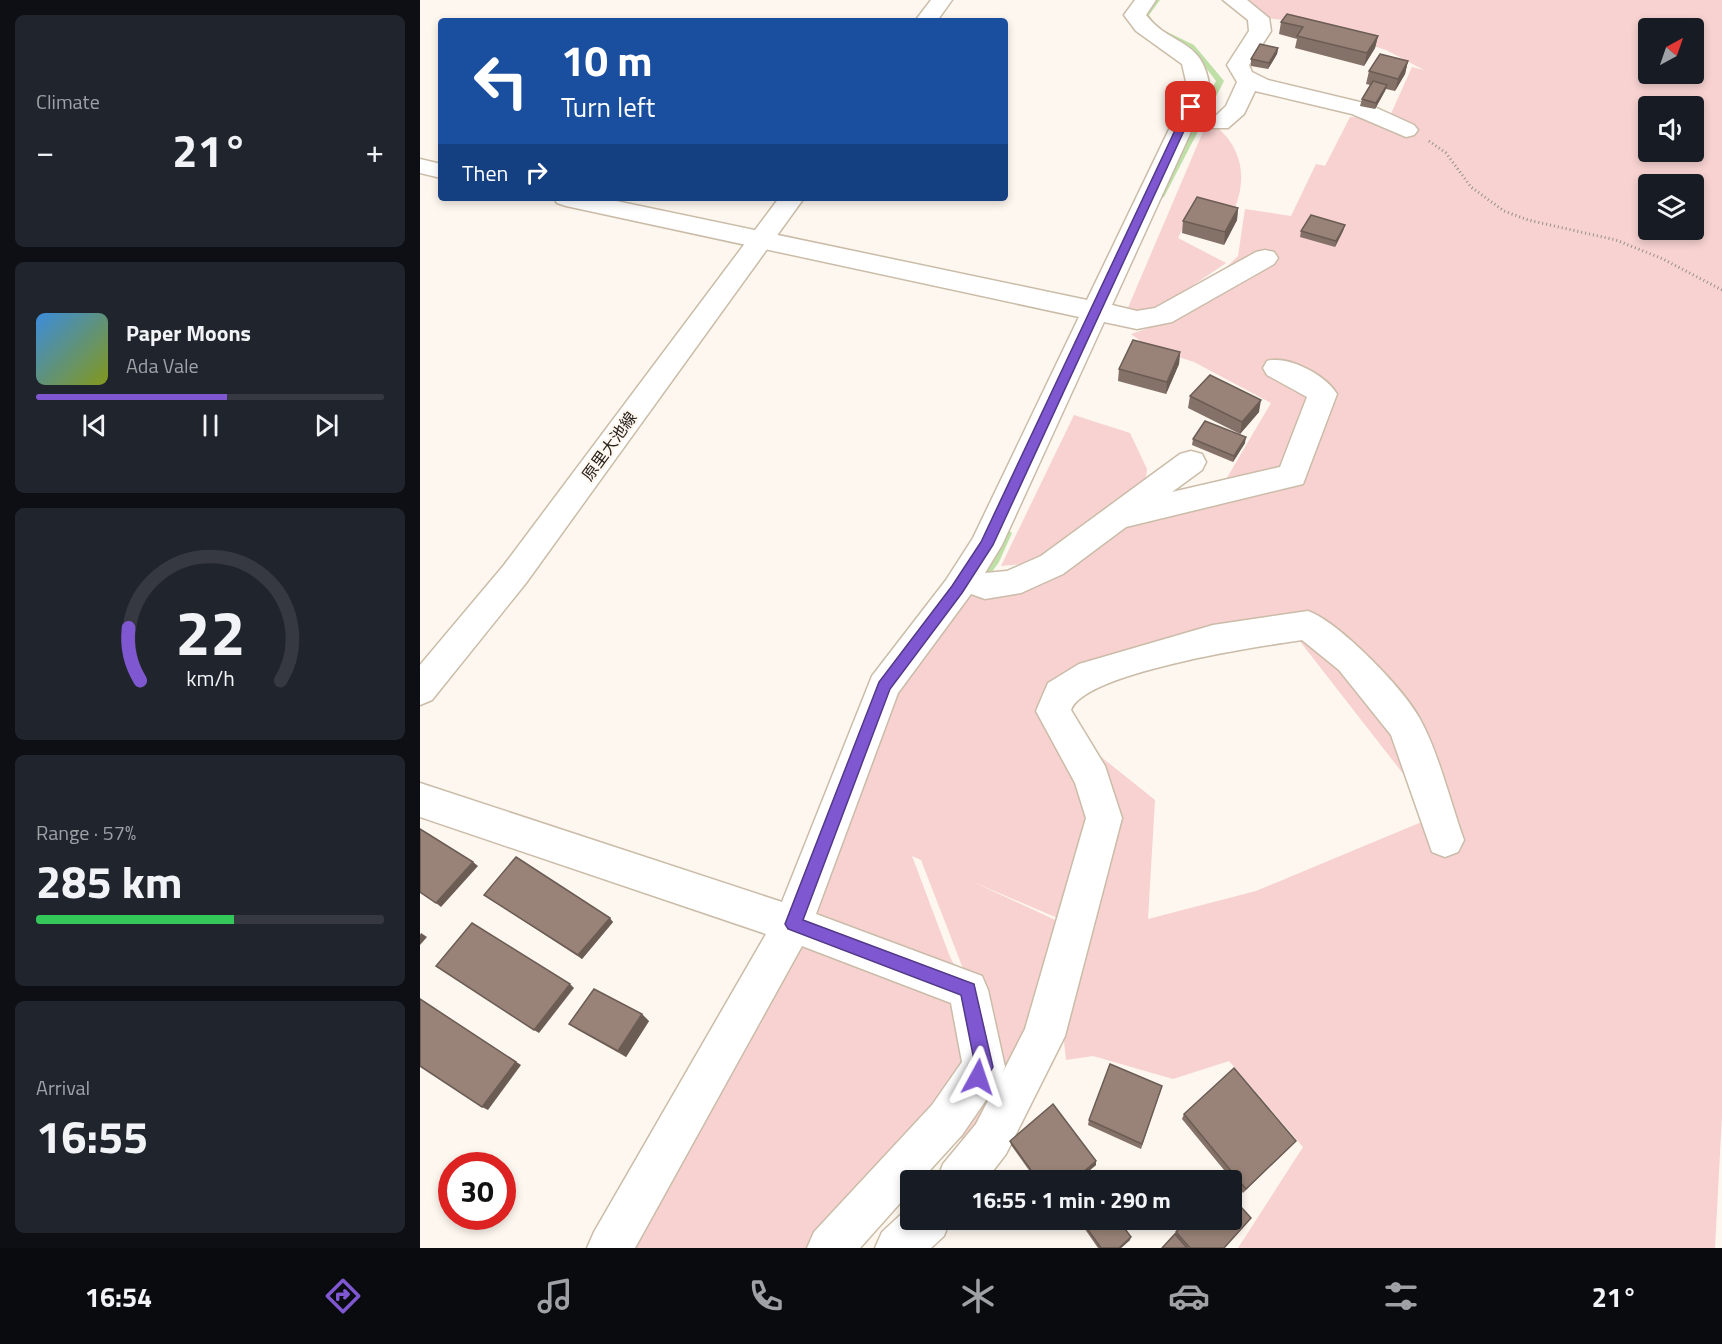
<!DOCTYPE html>
<meta charset="utf-8">
<style>
:root{--surface:#171b24;--page:#20242c;--text:#f1f3f6;--muted:#9ea1a6;--line:#363941;--accent:#7e57d1}
body{margin:0;font-family:"Titillium Web","Noto Sans JP",sans-serif;background:var(--page);color:var(--text);height:100vh;display:flex;flex-direction:column;font-size:22px;white-space:nowrap}
*{box-sizing:border-box;margin:0}
p{font-size:20px;color:var(--muted)}
.icon{flex:none;width:33px;height:33px;fill:none;stroke:currentColor;stroke-width:2;stroke-linecap:round;stroke-linejoin:round}
.map{position:relative;flex:1;overflow:hidden}
.panel{display:flex;flex-direction:column;gap:15px;padding:15px;background:#0d0f14;width:420px}
.panel>*{flex:none}
.banner{position:absolute;left:18px;top:18px;width:570px;height:183px;border-radius:6px;box-shadow:0 3px 9px #0003;background:#1a4fa0;color:#fff;overflow:hidden}
.needle{width:39px;rotate:40deg}
.controls{position:absolute;left:1218px;top:18px;display:grid;gap:12px}
.controls a{display:grid;place-items:center;width:66px;height:66px;border-radius:6px;background:var(--surface);box-shadow:0 3px 9px #0003;font-size:30px}
.speed{position:absolute;left:18px;top:1152px;display:flex;gap:12px;font-size:30px;font-weight:700;text-align:center}
.speed>*{display:grid;place-content:center;width:78px;height:78px;border-radius:50%;background:var(--surface);box-shadow:0 3px 9px #0003;line-height:1}
.speed .limit{border:9px solid #d22;background:#fff;color:#111}
.pin{position:absolute;display:grid;place-items:center;width:51px;height:51px;color:#fff;margin:-26px;border-radius:12px;box-shadow:0 3px 9px #0006}
.me{position:absolute;width:66px;margin:-33px;rotate:5deg;stroke-linejoin:round;filter:drop-shadow(0 0 4px #0008)}
.turn{display:flex;align-items:center;gap:21px;height:126px;padding:0 24px;font-size:27px}
.turn .icon{width:78px;height:78px;stroke-width:2.5}
.turn b{display:block;font-size:42px;line-height:51px}
.then{display:flex;align-items:center;height:57px;padding:0 24px;background:#0003;gap:12px;font-size:22px}
.big{font-size:45px;font-weight:700;line-height:1.1}
.panel .tile{flex:1;display:flex;flex-direction:column;justify-content:center;gap:9px;min-width:0;padding:0 21px;border-radius:9px;background:var(--page)}
.panel .dial{align-items:center;gap:0}
.dial svg{height:156px;overflow:visible;fill:none;stroke:var(--line);stroke-width:7;stroke-linecap:round;text-anchor:middle}
.dial text{fill:var(--text);stroke:none}
.song{display:flex;align-items:center;gap:18px}
.cover{width:72px;height:72px;border-radius:9px;background:linear-gradient(135deg,hsl(210 70% 55%),hsl(70 70% 35%))}
.played{height:6px;border-radius:3px;background:linear-gradient(90deg,var(--accent) 55%,var(--line) 55%)}
.keys{display:flex;justify-content:space-around;direction:ltr}
.heat{display:flex;justify-content:space-between;align-items:center;font-size:33px;direction:ltr}
.charge{height:9px;border-radius:4px;background:linear-gradient(90deg,#34c759 57%,var(--line) 0)}
.trip{position:absolute;left:480px;top:1170px;width:342px;height:60px;border-radius:6px;background:var(--surface);box-shadow:0 3px 9px #0003;font-weight:700;line-height:60px;text-align:center}
.dock{display:flex;height:96px;justify-content:space-around;align-items:center;background:#090b0e;color:var(--muted)}
.dock .icon{width:42px;height:42px}
.dock .current{color:var(--accent)}
.dock b{font-size:27px;color:var(--text)}
main{display:flex;flex:1;min-height:0}
.map>svg:first-child{display:block}
.green{fill:#f7d2d1;fill-rule:evenodd}
.lines{fill:none;stroke-linecap:round;stroke-linejoin:round}
.stream{fill:#bedfa6;fill-rule:evenodd}
.minor-casing{stroke:#cabca8;stroke-width:3}
.major-casing{stroke:#cabca8;stroke-width:3}
.path{stroke:#959088;stroke-width:3;stroke-dasharray:1 3;stroke-linecap:butt}
.minor{fill:#fff;fill-rule:evenodd}
.major{fill:#fff;fill-rule:evenodd}
.wall{fill:#847167}
.shaded-wall{fill:#6b5c54}
.building{fill:#998378;stroke:#6b5c54;stroke-width:1.5}
.route{fill:#7e57d1;stroke:#523988;stroke-width:1.5}
.labels{text-anchor:middle;stroke-width:4.5;stroke-linejoin:round;paint-order:stroke}
.street-label{font-size:16px;fill:#26211a;stroke:#fdf7ef}
</style>
<main>
<section class="panel">
<div class="tile"><p>Climate</p>
<div class="heat"><a>−</a><b class="big">21°</b><a>+</a></div>
</div>
<div class="tile">
<div class="song"><i class="cover"></i><div><b>Paper Moons</b><p>Ada Vale</p></div></div>
<div class="played"></div>
<div class="keys"><svg class="icon" aria-label="previous" viewBox="0 0 24 24"><path d="M18 5L8 12l10 7zM5 5v14"/></svg><svg class="icon" aria-label="pause" viewBox="0 0 24 24"><path d="M8 5v14M16 5v14"/></svg><svg class="icon" aria-label="next" viewBox="0 0 24 24"><path d="M6 5l10 7-10 7zM19 5v14"/></svg></div>
</div>
<div class="tile dial"><svg viewBox="0 0 100 80">
<path d="M14 69A42 42 0 1 1 86 69"/>
<path d="M14 69A42 42 0 0 1 8 42" stroke="#7e57d1"/>
<text x="50" y="56" font-size="32" font-weight="700">22</text>
<text x="50" y="72" font-size="11">km/h</text>
</svg></div>
<div class="tile"><p>Range · 57%</p><b class="big">285 km</b><div class="charge"></div></div>
<div class="tile"><p>Arrival</p><b class="big">16:55</b></div>
</section>
<div class="map">
<svg width="1302" height="1248" viewBox="0 0 1302 1248">
<rect width="100%" height="100%" fill="#fdf7ef"/>
<g class="green">
<path d="M820 0H1302V1115L1295 1248H818L883 1147 809 1061 753 1079 673 1056 646 1060 642 1022 661 937 656 926 551 881 655 929 614 1053 549 1150 534 1127 564 1067 561 1015 501 860 492 856 530 957 548 990 558 1077 480 1156 413 1248H190L381 902 464 686 547 587 590 584 632 565 738 486 762 492 810 485 842 490 805 481 851 403 774 362 728 347 711 334 752 320 818 256 825 209 871 216 896 164 905 166 930 117 969 118 992 67 1004 70 966 50 880 22 836 17ZM1228 28H1274V74H1228ZM1228 106H1274V152H1228ZM1228 184H1274V230H1228ZM861 617 1016 816 836 891 728 919 735 800 625 712 640 693Z"/>
<path d="M788 120C819 142 829 171 815 208L774 206 758 238 806 263 738 309 707 310Z"/>
<path d="M654 415 710 433 727 469 725 485 614 563 581 566Z"/>
</g>
<g class="lines">
<g class="stream">
<path d="M734 0H740L729 15 737 27 774 45 804 81 744 197 740 199 736 197 796 81 770 47 733 29 723 15Z"/>
<path d="M587 529 592 533 579 562 569 576H561L560 573C568 559 576 545 583 530Z"/>
</g>
<g class="minor-casing">
<g id="minor">
<path d="M715 0H736L726 15C752 48 784 37 790 90L692 305 717 311 735 308 836 252 845 250 854 252 858 258 854 264 752 322 717 329 684 322 582 545 565 573 587 571 621 556 760 454 771 451 782 454 786 462 782 470 752 492 860 467 887 397 847 375 843 368 847 361C868 355 906 375 917 394L883 484 706 527 643 574 601 593 565 599 551 594 478 693 396 914 562 976 568 990 585 1067 582 1074 605 1029 666 818 655 783 616 711 628 683 659 664 793 625 888 611C919 622 984 689 1000 719 1019 754 1030 801 1044 840L1038 852 1025 857 1012 852 971 735 919 670 882 640C841 646 665 672 651 710L685 766 702 818 645 1036 586 1154 566 1180H517L523 1164 556 1124 575 1087 542 1135 501 1180H490V1192L440 1248H387L394 1232 512 1105 542 1062 531 1003 382 946 215 1248H167L174 1232 346 934 0 817V783L362 902 452 676 526 580 553 538 659 317 146 206 137 203 134 198H182L667 300 768 90 762 64 716 31 704 15Z"/>
<path d="M803 0H827L849 18 851 31 829 65 832 72 848 80 948 104 994 125 998 130 994 135 986 137 932 114 835 91 824 114 808 128H792L788 123 806 106 817 82 807 65 829 31 828 20Z"/>
<path d="M0 159 21 164V178L0 173Z"/>
<path d="M490 1206V1220H530L524 1236 511 1248H455L462 1232Z"/>
</g>
</g>
<g class="major-casing">
<g id="major">
<path d="M511 0H532L517 21H495Z"/>
<path d="M359 198H384L106 583 12 700 0 705V665L84 565Z"/>
</g>
</g>
<path class="path" d="M1009 141 1026 153 1051 187 1084 211 1108 220 1196 240 1243 259 1302 290"/>
<use href="#minor" class="minor"/>
<use href="#major" class="major"/>
</g>
<g class="wall">
<path d="M861 22 958 36 955 48 944 66 875 48 877 39 859 34Z"/>
<path d="M858 48 857 54 848 69 831 66V59Z"/>
<path d="M988 61 985 74 975 91 966 89 955 109 940 106 942 99 950 85 946 84 949 71Z"/>
<path d="M818 208 817 220 804 245 762 233 763 221Z"/>
<path d="M925 225 923 231 915 247 880 237 881 231Z"/>
<path d="M760 352 759 364 746 394 698 381 699 369Z"/>
<path d="M770 396 839 412 820 434 768 408Z"/>
<path d="M773 439 825 443 813 462 772 445Z"/>
<path d="M64 895 193 922 162 959Z"/>
<path d="M229 1021 206 1057 158 1030 149 1024Z"/>
<path d="M742 1086 721 1149 668 1125 669 1120Z"/>
<path d="M764 1114 876 1141 823 1193 762 1119Z"/>
<path d="M590 1141 676 1165 658 1180H616L591 1145Z"/>
<path d="M660 1220H718L706 1230 710 1240 701 1248H678L660 1222Z"/>
<path d="M756 1232 804 1248H742L754 1235Z"/>
</g>
<g class="shaded-wall">
<path d="M958 36 955 48 944 66 947 53Z"/>
<path d="M858 48 857 54 848 69 849 63Z"/>
<path d="M988 61 985 74 975 91 978 79Z"/>
<path d="M967 85 965 91 955 109 956 103Z"/>
<path d="M818 208 817 220 804 245 805 232Z"/>
<path d="M925 225 923 231 915 247 916 241Z"/>
<path d="M760 352 759 364 746 394 747 382Z"/>
<path d="M841 400 839 412 820 434 822 422Z"/>
<path d="M826 437 825 443 813 462 814 456Z"/>
<path d="M53 862 58 866 21 907 16 903Z"/>
<path d="M190 918 193 922 162 959 158 955Z"/>
<path d="M1 933 7 937 0 945V935Z"/>
<path d="M150 984 154 988 119 1033 114 1030Z"/>
<path d="M0 999 101 1065 68 1110 62 1107Z"/>
<path d="M222 1014 229 1021 206 1057 198 1051Z"/>
<path d="M676 1161V1165L658 1180H654Z"/>
<path d="M716 1220H718L704 1232 705 1229Z"/>
<path d="M711 1237 710 1240 701 1248H699Z"/>
</g>
<g class="building">
<path d="M867 14 958 36 947 53 877 36 883 27 861 22Z"/>
<path d="M840 44 858 48 849 63 831 59Z"/>
<path d="M960 54 988 61 978 79 949 71Z"/>
<path d="M953 81 967 85 956 103 942 99Z"/>
<path d="M777 197 818 208 805 232 763 221Z"/>
<path d="M891 215 925 225 916 241 881 231Z"/>
<path d="M713 340 760 352 747 382 699 369Z"/>
<path d="M790 375 841 400 822 422 770 396Z"/>
<path d="M785 421 826 437 814 456 773 439Z"/>
<path d="M0 829 53 862 16 903 0 892Z"/>
<path d="M96 857 190 918 158 955 64 895Z"/>
<path d="M52 923 150 984 114 1030 16 966Z"/>
<path d="M174 989 222 1014 198 1051 149 1024Z"/>
<path d="M0 999 96 1062 62 1107 0 1066Z"/>
<path d="M690 1064 742 1086 722 1144 669 1120Z"/>
<path d="M814 1068 876 1141 826 1189 764 1114Z"/>
<path d="M633 1104 676 1161 654 1180H618L590 1141Z"/>
<path d="M812 1197 831 1218 804 1248H770L756 1232 767 1220H812Z"/>
<path d="M661 1220H716L705 1229 711 1237 699 1248H681Z"/>
<path d="M755 1234 767 1248H742Z"/>
</g>
<path class="route" d="M771 104 775 107 573 545 542 593 470 689 383 920 554 984 573 1067 564 1083 558 1085 552 1083 549 1077 555 1065 541 995 368 929 365 924 459 682 532 586 561 542 766 107Z"/>
<g class="labels">
<g class="street-label">
<text transform="translate(189 446) rotate(-54)" y="6">原里大池線</text>
</g>
</g>
</svg>
<div class="controls">
<a><svg class="needle" viewBox="-14 -14 28 28"><path d="M0-13l5 13h-10z" fill="#e53935"/><path d="M0 13l5-13h-10z" fill="#9ea1a6"/></svg></a>
<a><svg class="icon" aria-label="sound" viewBox="0 0 24 24"><path d="M4 9h4l5-4v14l-5-4H4zM17 9q2 3 0 6"/></svg></a>
<a><svg class="icon" aria-label="layers" viewBox="0 0 24 24"><path d="M12 4l9 5-9 5-9-5zM3 14l9 5 9-5"/></svg></a>
</div>
<div class="speed"><div class="limit">30</div></div>
<div class="pin" style="left:771px;top:107px;background:#d93025"><svg class="icon" aria-label="arrive" viewBox="0 0 24 24"><path d="M6 21V4h12l-3 4 3 4H6"/></svg></div>
<svg class="me" style="left:558px;top:1077px" viewBox="-20 -20 40 40"><path d="M0-17L14 15 0 8-14 15z" fill="#7e57d1" stroke="#fff" stroke-width="4"/></svg>
<div class="trip">16:55 · 1 min · 290 m</div>
<div class="banner">
<div class="turn"><svg class="icon" aria-label="left" viewBox="0 0 24 24"><path d="M17 20v-9H6M10 6l-5 5 5 5"/></svg><div><b>10 m</b>Turn left</div></div>
<div class="then">Then<svg class="icon" aria-label="right" viewBox="0 0 24 24"><path d="M7 20v-9h11M14 6l5 5-5 5"/></svg></div>
</div>
</div>
</main>
<nav class="dock">
<b>16:54</b>
<svg class="icon current" aria-label="directions" viewBox="0 0 24 24"><path d="M12 3l9 9-9 9-9-9zM9 14v-3h6M13 9l2 2-2 2"/></svg>
<svg class="icon" aria-label="music" viewBox="0 0 24 24"><path d="M9 18V5l10-2v13"/><circle cx="6" cy="18" r="3"/><circle cx="16" cy="16" r="3"/></svg>
<svg class="icon" aria-label="phone" viewBox="0 0 24 24"><path d="M5 4h4l2 5-3 2q2 4 5 5l2-3 5 2v4C11 20 4 13 5 4z"/></svg>
<svg class="icon" aria-label="climate" viewBox="0 0 24 24"><path d="M12 3v18M4 7l16 10M4 17L20 7"/></svg>
<svg class="icon" aria-label="car" viewBox="0 0 24 24"><path d="M5 17H2v-5l4-1 3-4h7l3 4 3 1v5h-3M9 17h6M6 11h13"/><circle cx="7" cy="17" r="2"/><circle cx="17" cy="17" r="2"/></svg>
<svg class="icon" aria-label="filters" viewBox="0 0 24 24"><path d="M4 7h16M4 17h16"/><circle cx="9" cy="7" r="2"/><circle cx="15" cy="17" r="2"/></svg>
<b>21°</b>
</nav>
